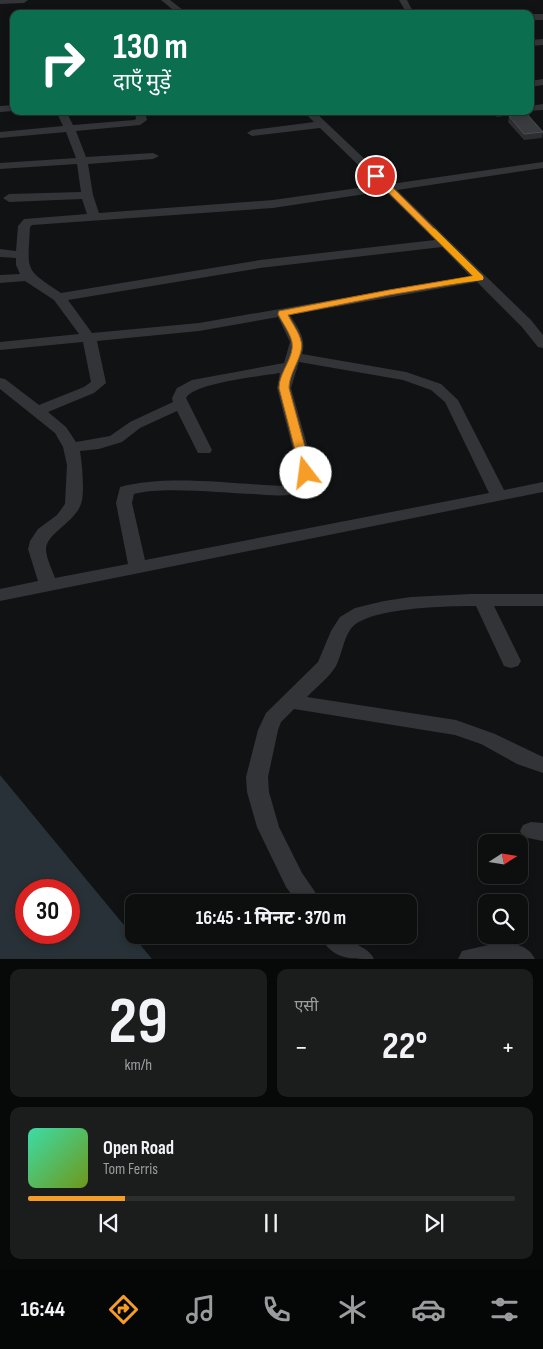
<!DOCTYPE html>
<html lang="hi">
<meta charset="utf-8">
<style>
:root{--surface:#0d0e0e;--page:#1b1c1c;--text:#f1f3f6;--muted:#9a9c9e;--line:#2d2e2e;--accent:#f69d27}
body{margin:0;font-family:"Sofia Sans Condensed","Noto Sans Devanagari",sans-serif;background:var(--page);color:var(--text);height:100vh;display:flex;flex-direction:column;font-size:19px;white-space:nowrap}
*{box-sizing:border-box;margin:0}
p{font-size:16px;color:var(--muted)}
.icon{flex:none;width:28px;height:28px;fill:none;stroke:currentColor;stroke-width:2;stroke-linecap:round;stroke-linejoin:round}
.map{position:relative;height:959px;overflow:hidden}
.details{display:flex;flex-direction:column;gap:10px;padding:10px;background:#070808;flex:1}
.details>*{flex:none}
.top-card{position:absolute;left:10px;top:10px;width:524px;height:105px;border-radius:10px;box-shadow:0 2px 8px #0003,0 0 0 1px var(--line);background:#0b6e4f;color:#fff;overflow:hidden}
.needle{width:32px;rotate:78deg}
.fabs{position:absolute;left:478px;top:834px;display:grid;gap:10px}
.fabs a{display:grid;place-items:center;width:50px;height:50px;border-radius:10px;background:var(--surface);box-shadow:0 2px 8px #0003,0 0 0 1px var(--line);font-size:25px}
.speed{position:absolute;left:15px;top:879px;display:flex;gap:10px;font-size:25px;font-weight:700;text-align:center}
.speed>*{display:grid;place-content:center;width:65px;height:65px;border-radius:50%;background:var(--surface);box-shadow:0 2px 8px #0003,0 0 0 1px var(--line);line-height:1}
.speed .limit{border:8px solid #d22;background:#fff;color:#111}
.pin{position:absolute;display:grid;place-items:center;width:42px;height:42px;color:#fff;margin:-21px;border:2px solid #fff;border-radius:50%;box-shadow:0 1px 5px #0007}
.me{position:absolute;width:55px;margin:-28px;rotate:345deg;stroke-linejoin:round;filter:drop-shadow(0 0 4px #0008)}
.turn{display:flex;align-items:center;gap:18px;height:105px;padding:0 20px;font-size:22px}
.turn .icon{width:65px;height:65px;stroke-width:2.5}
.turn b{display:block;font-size:35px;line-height:42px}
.big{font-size:38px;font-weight:700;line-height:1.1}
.details .card{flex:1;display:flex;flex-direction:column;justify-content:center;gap:8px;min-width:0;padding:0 18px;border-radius:10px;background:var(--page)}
.details .dial{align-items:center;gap:0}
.dial b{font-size:65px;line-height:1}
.song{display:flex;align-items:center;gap:15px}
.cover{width:60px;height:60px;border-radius:8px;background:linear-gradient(135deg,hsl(160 70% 55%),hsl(80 70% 35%))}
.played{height:5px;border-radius:2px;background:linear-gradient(90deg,var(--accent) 20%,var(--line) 20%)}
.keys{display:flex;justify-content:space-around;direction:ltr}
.heat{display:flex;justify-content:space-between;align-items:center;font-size:28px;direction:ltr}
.details .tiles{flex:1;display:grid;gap:10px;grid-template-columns:1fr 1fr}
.card:last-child{grid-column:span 2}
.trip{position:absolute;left:125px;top:894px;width:292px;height:50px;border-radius:10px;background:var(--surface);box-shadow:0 2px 8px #0003,0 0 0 1px var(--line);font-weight:700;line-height:50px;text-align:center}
.tab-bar{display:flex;height:80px;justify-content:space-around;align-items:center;background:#050606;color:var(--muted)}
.tab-bar .icon{width:35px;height:35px}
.tab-bar .on{color:var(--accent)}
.tab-bar b{font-size:22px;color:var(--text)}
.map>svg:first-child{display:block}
.water{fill:#283137;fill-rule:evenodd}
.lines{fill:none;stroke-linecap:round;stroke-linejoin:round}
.minor{fill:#323438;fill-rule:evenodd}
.wall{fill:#2d2e31}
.building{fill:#393b3f;stroke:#4a4d51}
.route{fill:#f69d27;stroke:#a06619}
.slow{fill:#f59e0b}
</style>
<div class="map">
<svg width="543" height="959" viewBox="0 0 543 959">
<rect width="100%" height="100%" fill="#111213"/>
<path class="water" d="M0 775 152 959H0ZM26 890H69V932H26Z"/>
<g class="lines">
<g class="minor">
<path d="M0 0H28L24 3 0 4Z"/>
<path d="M161 0H170L188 14H178Z"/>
<path d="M399 0H407L411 8 417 14H407Z"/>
<rect x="530" y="14" width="13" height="6"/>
<path d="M543 39V45L530 46V40Z"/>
<path d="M543 79V85L530 87V81Z"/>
<path d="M543 104V110L527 111H530V106Z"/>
<path d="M14 105V111L0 112V106Z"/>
<path d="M56 111H66L73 125 134 120 136 119 135 111H145L147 120 140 125 76 131 86 157 153 153 159 156 153 159 88 164 93 195 99 213 273 200 379 185 320 128 252 136 247 133 252 130 314 122 303 111H314L391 184 543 162V168L397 190 531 320 543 335V348L538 347 521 326 477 282 290 315C298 328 307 339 302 354L406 372 441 384 458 400 504 490 543 482V492L0 601V589L38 581 28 549 30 541 38 529 57 515 65 504 67 465 63 447 55 433 0 389V378L5 379 39 405 84 387 91 382 83 342 0 350V342L79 334 54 300 25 281 0 283V275L20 274 16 265V258L0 257V249L16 251 18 226 24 219 87 214 82 199 9 202 3 198 9 194 81 192 77 164 0 169V163L76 158 66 132 0 138V132L63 126ZM385 191 435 240 260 260 61 293C23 268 28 271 30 227L32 225 273 208ZM442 247 470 276 199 323 92 333 68 300 260 268ZM278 317 290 342 284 363 192 380 177 388 172 398 173 402 130 422 110 436 76 442 66 427 48 412 94 393 106 383 97 341 199 331ZM299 362 403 380 431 390 445 402 489 493 145 560 132 503 134 494C163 486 223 493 254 494 270 495 289 498 304 491 313 487 315 482 315 473L291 388ZM280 373 277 388 299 473V480L293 484 282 486C233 484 167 474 120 487L116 503 128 564 55 578C52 569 46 558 46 549 46 534 75 522 81 504 85 493 82 463 80 451L99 449 122 442 140 428 177 411 198 453H210L212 450 186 398C193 383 262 376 280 373Z"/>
<path d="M489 111H523L518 114 497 117Z"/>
<path d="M471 594H543V606H494L521 661 518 666 511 668 504 666 476 606C450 606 364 607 350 630 343 641 342 654 336 666 329 678 316 687 307 697L456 720 495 734 543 757V773L517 764 481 744 455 735 294 709 281 722 278 730 268 777 269 792 279 827 302 873 322 902H297L286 887 257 827 247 792 246 777 258 730 266 713 318 662 331 631 340 617 355 608 384 601 411 597Z"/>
<path d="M531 822 543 823V841L523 837 520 831 523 825Z"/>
<path d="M319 935H345C353 946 368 946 374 959 346 959 333 959 319 935Z"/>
<path d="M497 943C512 942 528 945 535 959H458L462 951Z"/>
</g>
</g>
<path class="wall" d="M509 116 543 132 542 138 524 140 508 122Z"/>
<path class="building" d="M527 114 543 132 524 134 509 116Z"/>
<path class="route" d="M373 174H379L484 278 479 280 389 295 288 315C292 323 299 332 301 341 305 354 289 372 289 388L312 473 306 477 301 473 279 388C279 372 295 357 292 342 290 333 282 322 278 314L279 311 389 290 473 276 373 177Z"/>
<path class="slow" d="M432 228 435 229 483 276V280L441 285V282L473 276 429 232V229Z"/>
</svg>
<div class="fabs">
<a><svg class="needle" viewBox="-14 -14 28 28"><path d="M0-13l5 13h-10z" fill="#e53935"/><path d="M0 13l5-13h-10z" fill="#9a9c9e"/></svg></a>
<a><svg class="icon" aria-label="search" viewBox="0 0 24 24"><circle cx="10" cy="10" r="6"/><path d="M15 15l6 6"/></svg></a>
</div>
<div class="speed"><div class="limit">30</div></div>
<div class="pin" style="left:376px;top:176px;background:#d93025"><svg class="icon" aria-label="arrive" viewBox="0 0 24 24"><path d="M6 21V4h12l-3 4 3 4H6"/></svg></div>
<svg class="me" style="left:306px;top:473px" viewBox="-20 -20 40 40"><circle r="19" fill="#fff"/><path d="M0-13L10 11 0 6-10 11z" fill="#f69d27"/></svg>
<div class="trip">16:45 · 1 मिनट · 370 m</div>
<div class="top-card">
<div class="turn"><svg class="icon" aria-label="right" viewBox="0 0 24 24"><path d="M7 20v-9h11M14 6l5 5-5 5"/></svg><div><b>130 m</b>दाएँ मुड़ें</div></div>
</div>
</div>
<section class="details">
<div class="tiles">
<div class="card dial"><b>29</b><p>km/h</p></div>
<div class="card"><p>एसी</p>
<div class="heat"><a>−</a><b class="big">22°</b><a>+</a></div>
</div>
<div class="card">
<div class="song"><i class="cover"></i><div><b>Open Road</b><p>Tom Ferris</p></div></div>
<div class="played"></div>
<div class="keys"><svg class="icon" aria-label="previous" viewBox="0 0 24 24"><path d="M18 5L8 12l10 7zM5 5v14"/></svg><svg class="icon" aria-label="pause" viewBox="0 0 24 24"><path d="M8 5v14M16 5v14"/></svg><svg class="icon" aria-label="next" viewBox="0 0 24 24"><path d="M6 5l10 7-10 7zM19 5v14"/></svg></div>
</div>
</div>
</section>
<nav class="tab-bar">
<b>16:44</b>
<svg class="icon on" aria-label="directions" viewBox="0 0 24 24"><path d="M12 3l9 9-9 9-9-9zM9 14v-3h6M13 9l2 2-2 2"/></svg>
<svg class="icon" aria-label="music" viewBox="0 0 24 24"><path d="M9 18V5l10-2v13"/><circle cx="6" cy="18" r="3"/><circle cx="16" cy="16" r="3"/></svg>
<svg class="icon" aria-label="phone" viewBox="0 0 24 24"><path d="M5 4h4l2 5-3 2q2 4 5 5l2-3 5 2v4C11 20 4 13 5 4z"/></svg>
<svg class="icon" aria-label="climate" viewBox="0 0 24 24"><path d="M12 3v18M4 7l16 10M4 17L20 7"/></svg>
<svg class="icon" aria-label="car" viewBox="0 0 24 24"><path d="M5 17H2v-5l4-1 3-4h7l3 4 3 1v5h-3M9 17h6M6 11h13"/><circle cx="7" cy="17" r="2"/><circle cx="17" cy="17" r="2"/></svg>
<svg class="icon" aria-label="filters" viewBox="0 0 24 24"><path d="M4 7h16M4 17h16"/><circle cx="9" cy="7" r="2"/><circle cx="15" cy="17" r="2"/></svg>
</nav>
